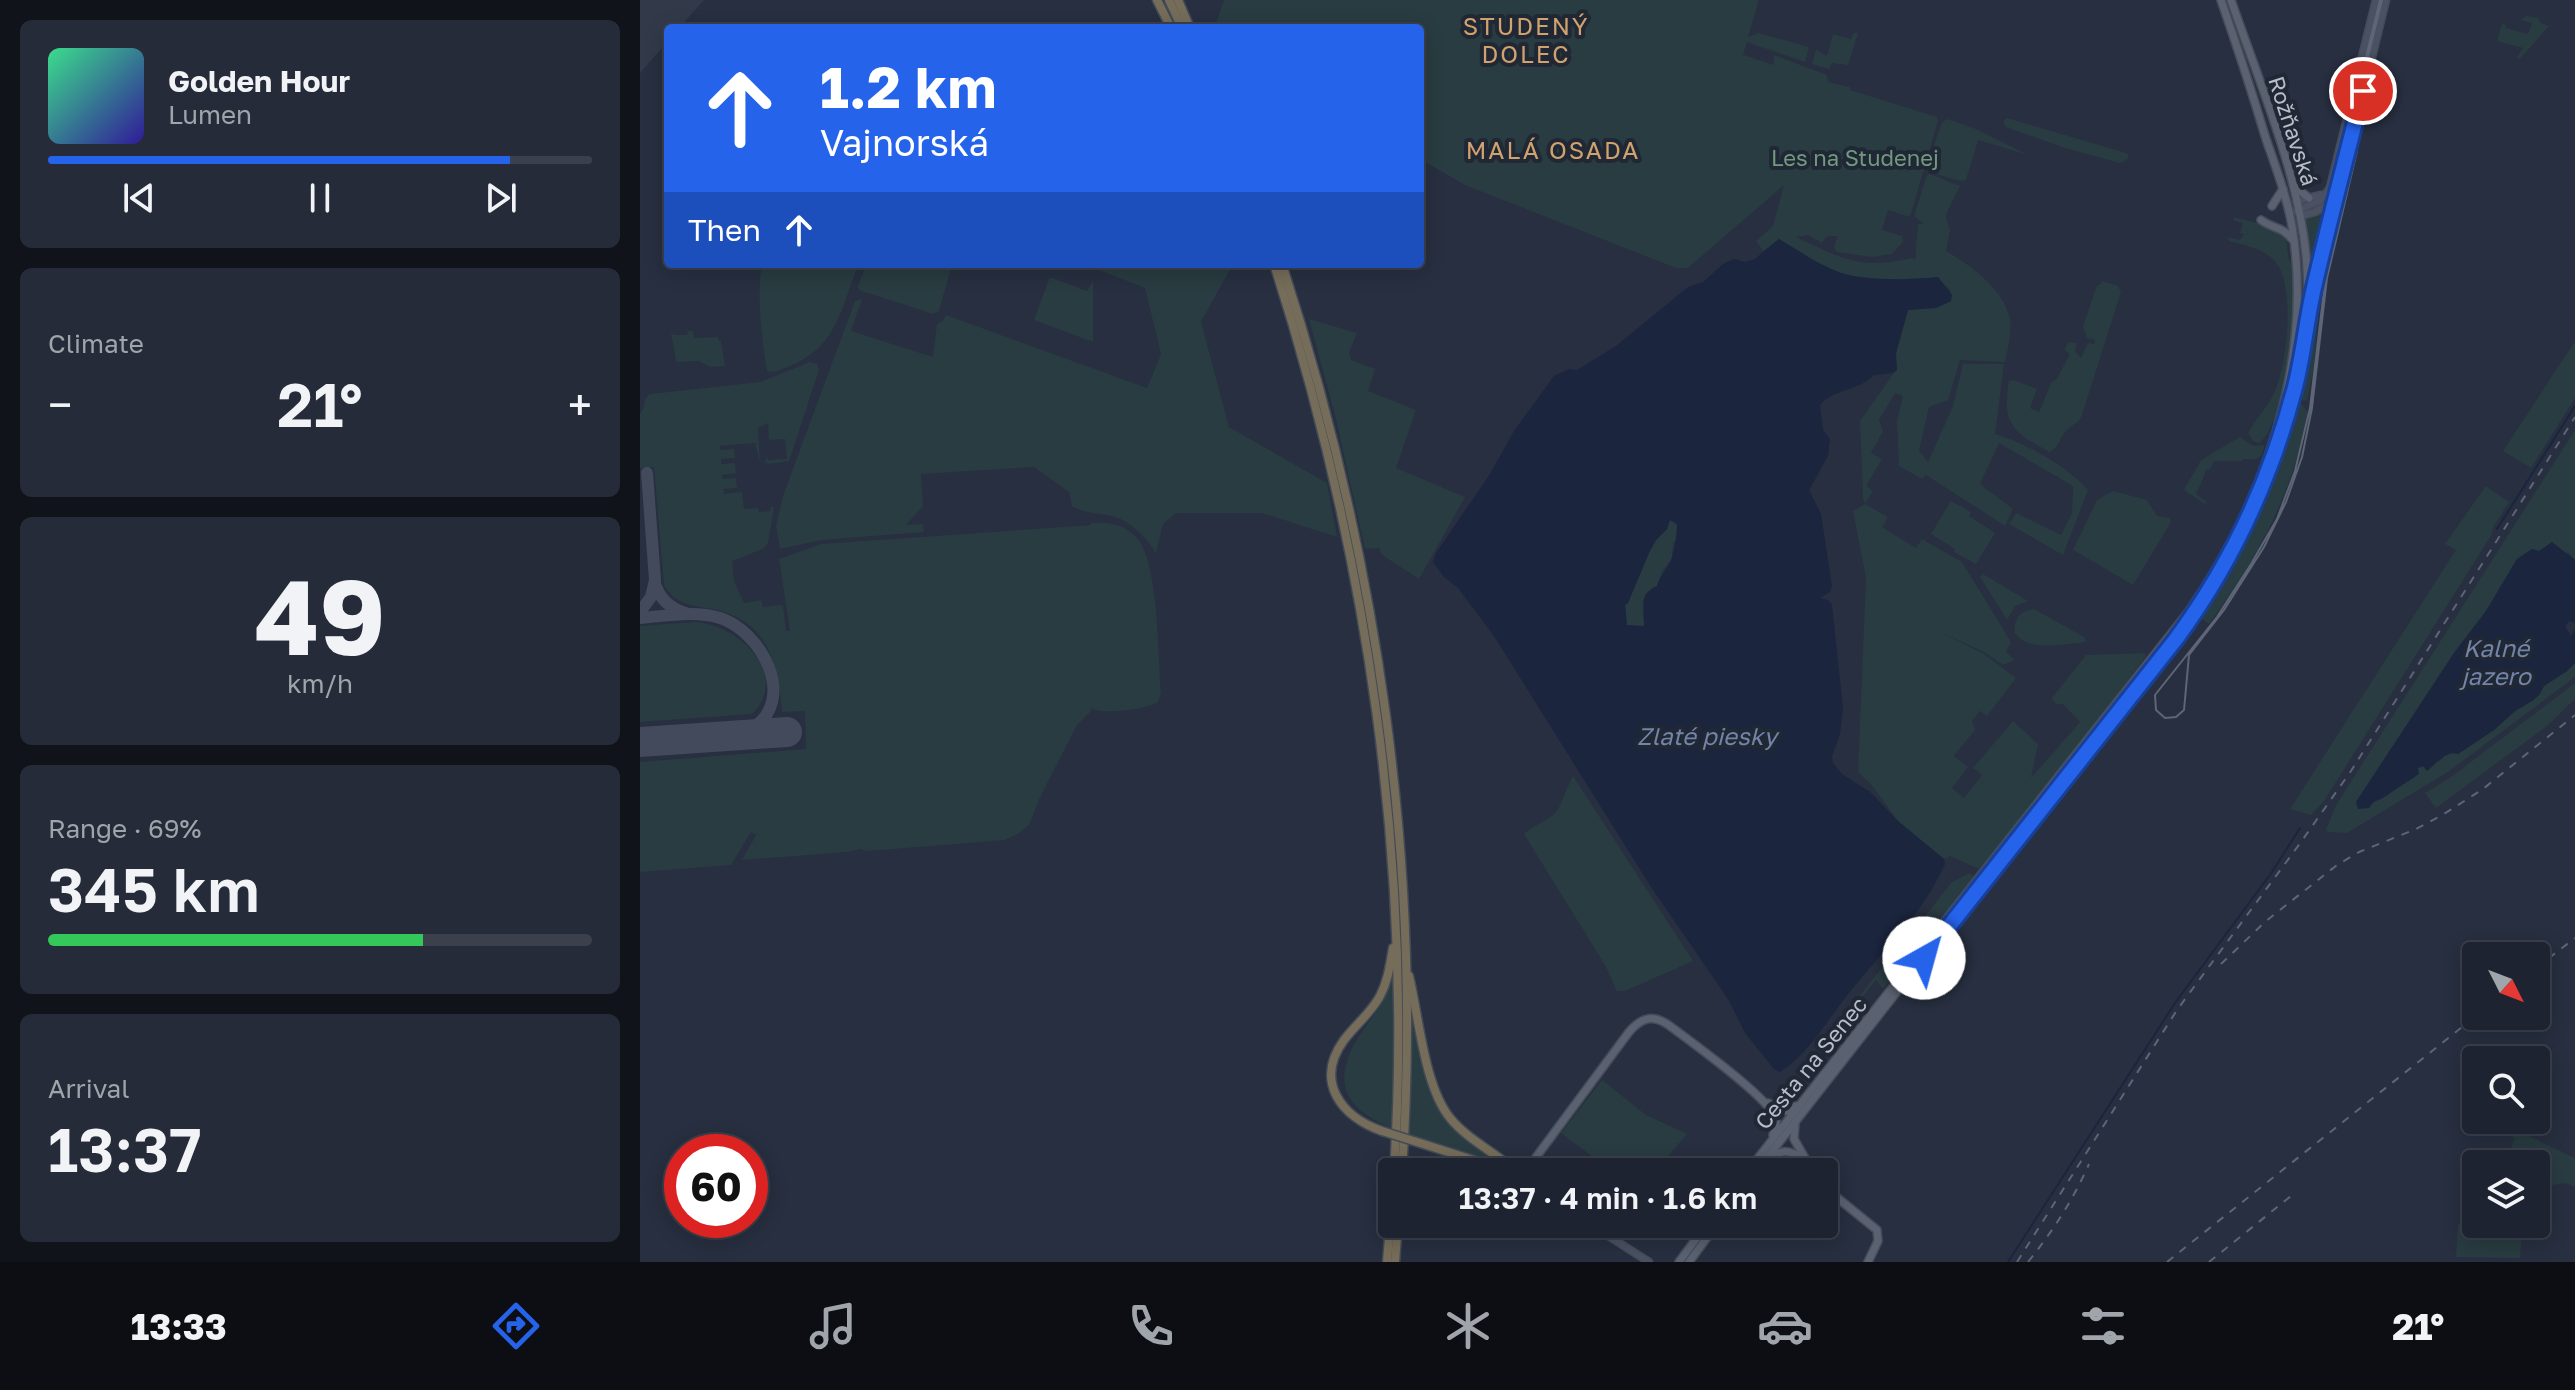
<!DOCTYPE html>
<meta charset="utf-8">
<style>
:root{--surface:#1d2330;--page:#252b38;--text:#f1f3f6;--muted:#a0a4ab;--line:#3b404c;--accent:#2563eb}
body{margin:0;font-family:"Golos Text",sans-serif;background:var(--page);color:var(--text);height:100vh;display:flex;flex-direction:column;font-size:30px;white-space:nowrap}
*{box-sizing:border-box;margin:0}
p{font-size:26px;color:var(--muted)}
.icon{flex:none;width:44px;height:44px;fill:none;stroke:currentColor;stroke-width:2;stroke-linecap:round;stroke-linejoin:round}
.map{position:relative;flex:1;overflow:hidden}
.panel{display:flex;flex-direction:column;gap:20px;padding:20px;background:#10131a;width:640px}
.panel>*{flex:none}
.banner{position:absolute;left:24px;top:24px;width:760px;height:244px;border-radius:8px;box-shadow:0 4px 20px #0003,0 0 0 2px var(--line);background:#2563eb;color:#fff;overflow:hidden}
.needle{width:52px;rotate:132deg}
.controls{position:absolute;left:1822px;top:942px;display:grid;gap:16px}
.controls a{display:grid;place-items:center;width:88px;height:88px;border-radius:8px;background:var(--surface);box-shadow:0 4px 20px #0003,0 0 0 2px var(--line);font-size:40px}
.speed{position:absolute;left:24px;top:1134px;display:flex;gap:16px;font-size:40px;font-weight:700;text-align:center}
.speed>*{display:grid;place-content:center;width:104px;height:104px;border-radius:50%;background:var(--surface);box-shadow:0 4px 20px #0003,0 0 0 2px var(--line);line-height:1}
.speed .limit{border:12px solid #d22;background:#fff;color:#111}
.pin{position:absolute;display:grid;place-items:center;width:68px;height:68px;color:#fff;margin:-34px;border:4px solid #fff;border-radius:50%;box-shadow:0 2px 8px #0007}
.me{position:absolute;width:88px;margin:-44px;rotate:38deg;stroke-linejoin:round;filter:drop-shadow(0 0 6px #0008)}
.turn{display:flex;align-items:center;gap:28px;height:168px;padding:0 24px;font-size:36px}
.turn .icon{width:104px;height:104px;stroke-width:2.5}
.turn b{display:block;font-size:56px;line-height:68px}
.then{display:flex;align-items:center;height:76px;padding:0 24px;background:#0003;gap:16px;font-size:30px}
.big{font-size:60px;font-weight:600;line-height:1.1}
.panel .widget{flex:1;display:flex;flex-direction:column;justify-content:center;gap:12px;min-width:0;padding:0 28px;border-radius:12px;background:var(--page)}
.panel .dial{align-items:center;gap:0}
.dial b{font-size:104px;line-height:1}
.song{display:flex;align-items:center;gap:24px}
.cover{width:96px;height:96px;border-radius:12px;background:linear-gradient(135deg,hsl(150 70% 55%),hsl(250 70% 35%))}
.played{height:8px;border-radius:4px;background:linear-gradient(90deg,var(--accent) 85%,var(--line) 85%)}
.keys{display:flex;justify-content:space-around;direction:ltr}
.heat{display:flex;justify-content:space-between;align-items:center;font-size:44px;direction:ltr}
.charge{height:12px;border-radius:6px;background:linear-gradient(90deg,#34c759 69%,var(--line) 0)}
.trip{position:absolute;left:738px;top:1158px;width:460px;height:80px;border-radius:8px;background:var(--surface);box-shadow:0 4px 20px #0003,0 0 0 2px var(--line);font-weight:600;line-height:80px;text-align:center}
.menu{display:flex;height:128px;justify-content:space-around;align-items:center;background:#0c0e13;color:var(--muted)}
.menu .icon{width:56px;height:56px}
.menu .current{color:var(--accent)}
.menu b{font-size:36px;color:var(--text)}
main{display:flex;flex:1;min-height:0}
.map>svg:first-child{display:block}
.airport{fill:#323a4a}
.green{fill:#293c41}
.water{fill:#1b253e;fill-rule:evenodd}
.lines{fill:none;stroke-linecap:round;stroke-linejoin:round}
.stream{stroke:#1b253e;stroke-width:2}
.taxiway{stroke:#424a5b;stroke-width:12}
.runway{stroke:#424a5b;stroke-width:30}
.secondary-casing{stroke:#454b59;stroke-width:9}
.primary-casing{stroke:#454b59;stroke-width:10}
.motorway-casing{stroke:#434a57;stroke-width:11}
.secondary{stroke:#4a5162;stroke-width:6}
.primary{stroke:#5a6170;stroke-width:7}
.motorway{stroke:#756d59;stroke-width:8}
.tram{stroke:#5e6576;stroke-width:2}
.rail{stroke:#5e6576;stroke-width:2;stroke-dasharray:8 8;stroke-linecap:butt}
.motorway-bridge-casing{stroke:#434a57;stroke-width:11;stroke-linecap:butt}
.motorway-bridge{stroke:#756d59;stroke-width:8}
.route-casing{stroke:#184099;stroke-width:20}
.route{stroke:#2563eb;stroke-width:14}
.labels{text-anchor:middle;stroke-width:8;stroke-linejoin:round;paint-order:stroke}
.street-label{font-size:22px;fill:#b8bdca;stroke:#202735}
.park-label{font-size:22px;fill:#719a7e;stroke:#202735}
.neighbourhood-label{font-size:24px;letter-spacing:2px;fill:#d0a26d;stroke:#202735}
.water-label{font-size:24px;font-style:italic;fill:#7384a7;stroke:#202735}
</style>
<main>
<section class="panel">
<div class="widget">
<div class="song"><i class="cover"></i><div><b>Golden Hour</b><p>Lumen</p></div></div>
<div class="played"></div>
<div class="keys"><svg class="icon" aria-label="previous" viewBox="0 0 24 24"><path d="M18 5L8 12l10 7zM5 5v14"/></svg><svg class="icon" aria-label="pause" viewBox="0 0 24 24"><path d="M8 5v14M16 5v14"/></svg><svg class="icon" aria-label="next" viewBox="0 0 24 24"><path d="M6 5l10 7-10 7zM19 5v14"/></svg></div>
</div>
<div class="widget"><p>Climate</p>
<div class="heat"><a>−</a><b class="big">21°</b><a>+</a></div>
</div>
<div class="widget dial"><b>49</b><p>km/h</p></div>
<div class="widget"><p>Range · 69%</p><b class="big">345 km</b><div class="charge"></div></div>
<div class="widget"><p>Arrival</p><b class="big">13:37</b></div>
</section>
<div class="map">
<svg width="1935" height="1262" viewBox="0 0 1935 1262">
<rect width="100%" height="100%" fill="#272f40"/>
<path class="airport" d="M0 0H64L39 28H28V41L0 73Z"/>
<g class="green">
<path d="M584 0H1119L1108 37 1119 33 1169 47 1165 62 1107 42 1103 55 1134 65V55L1187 75 1188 82 1210 87V90L1297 117 1298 121 1270 217 1248 210 1242 230 1262 236 1263 242 1252 254 1232 257 1196 252 1194 246 1198 236H1187L1182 243 1168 235 1156 237C1204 259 1218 270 1272 258L1275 260 1278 224H1284L1274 216 1287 175 1290 174 1320 186 1307 212 1306 218 1310 230 1306 251C1330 265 1359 286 1368 312 1374 326 1368 348 1365 362L1320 360 1308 400 1289 407 1279 451 1288 462 1313 406 1323 364H1364L1355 434C1386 443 1427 466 1448 490L1423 555 1369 524 1376 513 1421 535 1432 513 1433 486 1359 443 1340 484 1373 509 1365 526 1286 475 1282 479 1259 466 1257 421 1263 396 1255 393 1239 420 1243 431 1231 453 1242 459 1226 486 1233 491 1225 504 1248 517 1242 527 1276 548 1282 539 1322 562 1371 642 1366 652 1375 660 1363 665 1344 652 1300 632 1344 654 1376 678 1347 716 1340 711 1332 721 1335 730 1314 756 1328 767 1312 788 1324 798 1342 775 1333 768 1373 721 1398 744 1391 778 1440 722 1423 704H1416L1412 698 1446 655 1505 653 1506 656 1399 800 1339 869 1310 856 1304 859 1258 821 1231 784 1218 772 1226 578 1213 511 1225 504 1223 498 1220 421 1256 370V353L1268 310 1296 308 1311 301 1310 290 1297 277C1271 280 1226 281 1201 273 1179 265 1159 251 1139 239L1123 251 1116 241 1133 226 1144 185 1048 268H1036L825 185 780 159V28H574Z"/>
<path d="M1886 16 1899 18V22L1909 26 1879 60 1877 57 1883 48 1857 41 1862 24 1866 25 1865 28 1888 34 1892 23 1881 20Z"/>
<path d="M1214 33H1218L1208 65 1192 63 1189 69 1172 64 1176 50 1187 56 1193 34 1211 39Z"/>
<path d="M1367 118 1483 152 1488 154V159L1480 163 1425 148 1366 127 1363 121Z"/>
<path d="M1308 119 1336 129 1388 155 1338 140 1326 180 1322 181C1315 179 1302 177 1296 173 1284 163 1299 134 1302 122Z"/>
<path d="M1687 207 1679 257 1670 287 1663 218 1671 217Z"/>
<path d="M1594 217C1607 221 1643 228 1646 240 1649 250 1646 257 1652 265 1653 280 1654 295 1654 310 1653 336 1641 430 1619 443L1613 441 1608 433C1616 418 1628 407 1635 391 1647 364 1655 289 1637 264 1627 249 1604 245 1589 241L1587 237 1600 240 1604 234 1600 233 1603 223 1593 220Z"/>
<path d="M122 264 218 265C198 319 195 353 134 372L127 371C122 340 116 295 122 264Z"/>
<path d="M227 264H312L299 311 293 314 219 290 218 286Z"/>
<path d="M444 264H593L561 322 589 427 687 483 697 537 622 513H536L523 524 516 553C507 538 490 520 471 516 458 513 444 513 432 506L429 492 394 467 281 474 283 506 266 525 283 524 284 532 182 540 140 549 136 525 143 496 215 301 222 299 211 331 293 357 297 324 303 321 306 315 507 388 521 354 505 288Z"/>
<path d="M410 277 447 291 453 281V342L394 320Z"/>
<path d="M1462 281 1478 286 1481 292 1441 418C1437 424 1431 425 1426 431 1419 439 1419 448 1409 452 1374 432 1361 425 1369 381L1374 380 1397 389 1390 408 1399 412 1412 381 1416 380 1430 354 1424 350 1429 342 1437 343 1435 351 1441 358 1448 343 1454 344 1455 340 1447 338 1443 327 1457 285H1460Z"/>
<path d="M1679 284H1682L1673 371 1667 401 1656 399 1668 352Z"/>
<path d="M669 319 717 333 709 352 711 360 735 369 728 391 776 410 756 468 825 497 779 579 742 555 739 548 725 549 695 415Z"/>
<path d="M48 331H53L54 338 78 337 79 341H81L85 366 70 367 59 361 36 362 31 332 34 335H47Z"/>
<path d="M1935 341V398L1891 468 1863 451Z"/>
<path d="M170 362 177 364 179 370 149 461 129 464 125 462 127 456 128 460 147 459 145 439 129 440 128 423 118 428 120 462 115 443 80 446V450L94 449 95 458 81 459V464L95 463 96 473 82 475 83 479 96 478 97 488 83 489 84 494 102 492 104 509 118 508 119 512 130 511 131 507H134L128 543 123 549 92 561 94 581 104 603 121 600 123 607 138 605 143 606 146 631H150L139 559 181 544 451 525V523C469 522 484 524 497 538 519 563 518 658 521 693L518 702C505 710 460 715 451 708V711L437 725 400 797 389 825 379 833 365 840 228 851 220 849 208 852 102 860 116 835 111 832 91 865 0 872V762L166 749 165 711 142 712C138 663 128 620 72 609 51 605 35 605 24 585L14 467 0 468V414C6 408 2 399 10 394L120 382Z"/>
<path d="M1654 403 1663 405 1668 413C1651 498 1619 555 1569 624L1559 617 1610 526 1631 474Z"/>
<path d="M1935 430V560L1929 553 1899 551 1877 559 1846 611 1814 653 1716 802 1718 806 1732 805 1737 799 1747 796 1778 768 1800 761 1805 755 1813 752 1818 754 1854 730 1875 711 1892 701 1899 695 1904 686 1927 671 1935 663V677L1808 772 1707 833 1688 832 1686 830 1696 805Z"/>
<path d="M1600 437 1613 446 1625 445 1621 456 1616 459H1603L1602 461H1574L1570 469H1567L1556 494 1567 502 1565 504 1544 490 1561 460Z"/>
<path d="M1846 486 1869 502 1852 529V534L1684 801 1671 815 1650 809 1816 550 1805 544Z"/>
<path d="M1473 491 1507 500 1517 516 1530 518 1531 522 1493 585 1433 550 1457 500Z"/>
<path d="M1311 501 1331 512 1329 516 1355 533 1336 564 1314 552 1315 549 1291 534Z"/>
<path d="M1030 520 1037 525V539L1033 543 1032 559 1023 570 1017 586 1003 611 1004 627 987 625 985 605 988 603 1008 553 1016 540 1027 529Z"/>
<path d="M1343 574 1388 601 1375 606 1367 620 1340 577Z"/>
<path d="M1394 609 1444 637 1446 641 1441 643C1421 644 1388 652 1375 633 1373 620 1380 610 1394 609Z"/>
<path d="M55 622C99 624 151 676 112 714L0 722V626Z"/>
<path d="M1935 683V699L1907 726 1796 808 1785 793 1811 777Z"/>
<path d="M933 776 1053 961 985 991H977L965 965 884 834C894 824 908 822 917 811 921 805 928 785 933 776Z"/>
<path d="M1330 873 1334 876 1243 989 1236 980 1214 1007 1212 1005 1276 926H1281L1287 919 1285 916 1312 882Z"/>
<path d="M753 978 772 1004 792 1094 808 1121 864 1166C840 1158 817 1150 793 1142 758 1131 693 1115 706 1065 711 1043 728 1025 740 1006 745 997 749 987 753 978Z"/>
<path d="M962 1080 1006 1115 1047 1134 1015 1172H973L921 1133Z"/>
<path d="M1837 1120H1855L1935 1158V1187L1926 1183 1896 1187V1164H1864L1875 1138Z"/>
<path d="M1818 1224H1882L1880 1258 1816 1257Z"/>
</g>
<g class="water">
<path d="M1139 239C1159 251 1179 265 1201 273 1226 281 1271 280 1298 277L1312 295 1311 301 1296 308 1268 310 1256 353 1257 370 1253 373 1234 375C1219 391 1193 389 1180 405L1183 430 1190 439 1188 456 1169 490 1181 514 1192 586 1190 592 1180 598 1188 600 1192 605 1203 708 1200 734 1192 756 1193 763 1202 774 1230 792 1258 821 1304 859 1305 864C1283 913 1246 948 1212 989 1188 1018 1172 1051 1140 1072L1134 1069 1105 1033 1088 999 1011 887 854 636 818 588 803 576 793 562 796 553 850 474 874 431 914 376 929 369 937 370 976 346 1048 287 1063 282 1083 264 1094 259 1105 262 1115 259ZM1030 520 1037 524C1037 535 1035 546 1032 557 1029 567 1020 575 1017 586 997 594 1005 609 1004 626L987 625 985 605 988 603 1009 553 1016 540 1027 529Z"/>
<path d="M1912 542 1935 560V623L1929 621 1925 627 1930 634 1929 639 1935 629V663L1927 671 1904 686 1899 695 1892 701 1875 711 1854 730 1818 754C1806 750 1796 764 1787 771L1783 766 1778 768 1779 774 1741 799 1733 802 1729 808 1718 809 1716 802 1814 653 1846 611 1877 559 1892 549 1899 551Z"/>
</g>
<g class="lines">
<g class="stream">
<path d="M1857 529 1935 406"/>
<path d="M1368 1262 1535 1003 1632 872 1660 828"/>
</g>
<g class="taxiway">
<path d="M15 584C20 599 31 609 46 613"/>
<path d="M0 612 11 597 15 580 7 473"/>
<path d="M0 618C26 616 55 610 80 618 121 631 159 700 111 729 95 739 69 736 51 738"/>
</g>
<path class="runway" d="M0 742 147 732"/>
<g class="secondary-casing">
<g id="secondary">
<path d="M1656 201 1681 195 1696 200"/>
<path d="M1656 211 1681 200 1690 188 1736 0"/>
<path d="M1660 216 1675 212 1696 200"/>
<path d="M1670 308 1746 0"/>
<path d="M950 1224 1009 1262"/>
</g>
</g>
<g class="primary-casing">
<g id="primary">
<path d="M1655 187 1669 198"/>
<path d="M1632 206 1643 189"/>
<path d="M1621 220C1633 229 1642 226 1652 239"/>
<path d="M1326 904C1372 847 1416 790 1461 732 1491 694 1523 658 1551 618 1620 520 1678 377 1666 255 1658 172 1618 79 1591 0"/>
<path d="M1128 1103 1146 1111 1156 1106"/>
<path d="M1155 1124 1154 1139 1173 1172"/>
<path d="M1129 1159C1141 1150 1149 1149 1161 1158"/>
<path d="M885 1172 989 1032C1002 1017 1013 1014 1030 1026 1051 1042 1127 1096 1135 1117 1138 1123 1135 1129 1133 1135"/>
<path d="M1107 1172 1549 611C1625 501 1674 360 1652 226 1647 197 1636 168 1626 139 1612 92 1597 46 1581 0"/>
<path d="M1116 1172 1274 970"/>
<path d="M1184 1187 1237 1230 1238 1241 1228 1262"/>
<path d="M1039 1262 1067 1224"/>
<path d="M1049 1262 1077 1224"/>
</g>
</g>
<g class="motorway-casing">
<g id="motorway">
<path d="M517 0 531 28"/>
<path d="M529 0 542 28"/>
<path d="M538 0 550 28"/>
<path d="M634 264C728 557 773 864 754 1172"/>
<path d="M642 264C737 555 783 866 762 1172"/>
<path d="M769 976C779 1017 784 1086 810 1118 828 1140 856 1153 877 1172"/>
<path d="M742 1131C701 1117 674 1081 704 1040 715 1025 731 1013 740 996 748 981 750 965 753 948"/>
<path d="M780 1143 871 1172"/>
<path d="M869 1163 875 1164 892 1162"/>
<path d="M747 1262 752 1202"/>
<path d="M755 1262 758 1224"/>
</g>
</g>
<use href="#secondary" class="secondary"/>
<use href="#primary" class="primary"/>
<use href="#motorway" class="motorway"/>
<path class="tram" d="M1740 0 1718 90 1715 151 1686 273 1670 408 1655 471 1637 519 1611 564 1577 617 1515 695 1516 710 1525 718 1536 717 1544 710 1549 655 1584 610 1624 547 1646 502 1662 457 1672 408 1687 278 1717 151 1720 89 1742 0"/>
<g class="rail">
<path d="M1581 964 1626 921 1697 865 1719 852 1776 829 1804 814 1843 789 1935 715"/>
<path d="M1896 968 1935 938"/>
<path d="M1377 1262 1537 1010 1661 842 1711 771 1935 417"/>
<path d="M1388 1262C1413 1231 1433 1200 1449 1164"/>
<path d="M1527 1262 1836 1016"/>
<path d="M1569 1262 1651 1196"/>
</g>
<g class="motorway-bridge-casing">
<path id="motorway-bridge" d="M742 1131 780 1143"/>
</g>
<use href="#motorway-bridge" class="motorway-bridge"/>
</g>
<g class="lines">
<g class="route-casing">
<path id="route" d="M1284 958 1536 639C1592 563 1631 479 1655 387 1663 356 1666 324 1673 292 1688 225 1706 158 1723 91"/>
</g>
<use href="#route" class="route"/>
</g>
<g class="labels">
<g class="street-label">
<text transform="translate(1653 131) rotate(72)" y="8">Rožňavská</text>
<text transform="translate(1171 1063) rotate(-51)" y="8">Cesta na Senec</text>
</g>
<g class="park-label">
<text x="1215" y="166">Les na Studenej</text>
</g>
<g class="neighbourhood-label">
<text x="886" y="35">STUDENÝ<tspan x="886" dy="28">DOLEC</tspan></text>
<text x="913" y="159">MALÁ OSADA</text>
</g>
<g class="water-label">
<text x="1856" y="657">Kalné<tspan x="1856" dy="28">jazero</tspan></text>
<text x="1067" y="745">Zlaté piesky</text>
</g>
</g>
</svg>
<div class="controls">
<a><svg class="needle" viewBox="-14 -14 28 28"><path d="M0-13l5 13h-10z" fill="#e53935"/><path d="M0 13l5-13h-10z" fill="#a0a4ab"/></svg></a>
<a><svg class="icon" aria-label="search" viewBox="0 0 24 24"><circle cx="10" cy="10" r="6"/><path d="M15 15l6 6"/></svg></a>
<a><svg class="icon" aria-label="layers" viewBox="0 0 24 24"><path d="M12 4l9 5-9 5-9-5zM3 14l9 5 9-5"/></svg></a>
</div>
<div class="speed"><div class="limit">60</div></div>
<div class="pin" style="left:1723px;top:91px;background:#d93025"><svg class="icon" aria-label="arrive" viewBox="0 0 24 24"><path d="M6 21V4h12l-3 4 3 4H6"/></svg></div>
<svg class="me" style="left:1284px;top:958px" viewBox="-20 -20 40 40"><circle r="19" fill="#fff"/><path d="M0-13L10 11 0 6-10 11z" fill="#2563eb"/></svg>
<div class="trip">13:37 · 4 min · 1.6 km</div>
<div class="banner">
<div class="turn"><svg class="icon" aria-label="ahead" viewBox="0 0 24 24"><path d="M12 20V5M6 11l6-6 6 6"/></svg><div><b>1.2 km</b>Vajnorská</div></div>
<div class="then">Then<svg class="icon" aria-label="ahead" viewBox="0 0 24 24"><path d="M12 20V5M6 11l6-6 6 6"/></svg></div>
</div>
</div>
</main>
<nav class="menu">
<b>13:33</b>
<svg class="icon current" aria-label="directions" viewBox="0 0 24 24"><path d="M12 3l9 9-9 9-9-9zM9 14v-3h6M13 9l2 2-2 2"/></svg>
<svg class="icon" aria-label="music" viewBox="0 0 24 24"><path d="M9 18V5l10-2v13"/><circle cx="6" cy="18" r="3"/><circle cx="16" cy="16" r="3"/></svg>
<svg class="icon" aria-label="phone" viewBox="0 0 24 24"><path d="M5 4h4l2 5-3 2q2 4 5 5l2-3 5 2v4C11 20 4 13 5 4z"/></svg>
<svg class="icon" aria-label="climate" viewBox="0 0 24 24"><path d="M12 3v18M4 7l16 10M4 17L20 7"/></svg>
<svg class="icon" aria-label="car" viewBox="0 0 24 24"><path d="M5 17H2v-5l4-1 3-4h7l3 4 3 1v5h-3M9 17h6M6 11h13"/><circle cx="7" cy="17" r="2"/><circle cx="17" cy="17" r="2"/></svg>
<svg class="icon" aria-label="filters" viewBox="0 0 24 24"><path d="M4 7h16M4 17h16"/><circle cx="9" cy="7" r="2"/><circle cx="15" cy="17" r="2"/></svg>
<b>21°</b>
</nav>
